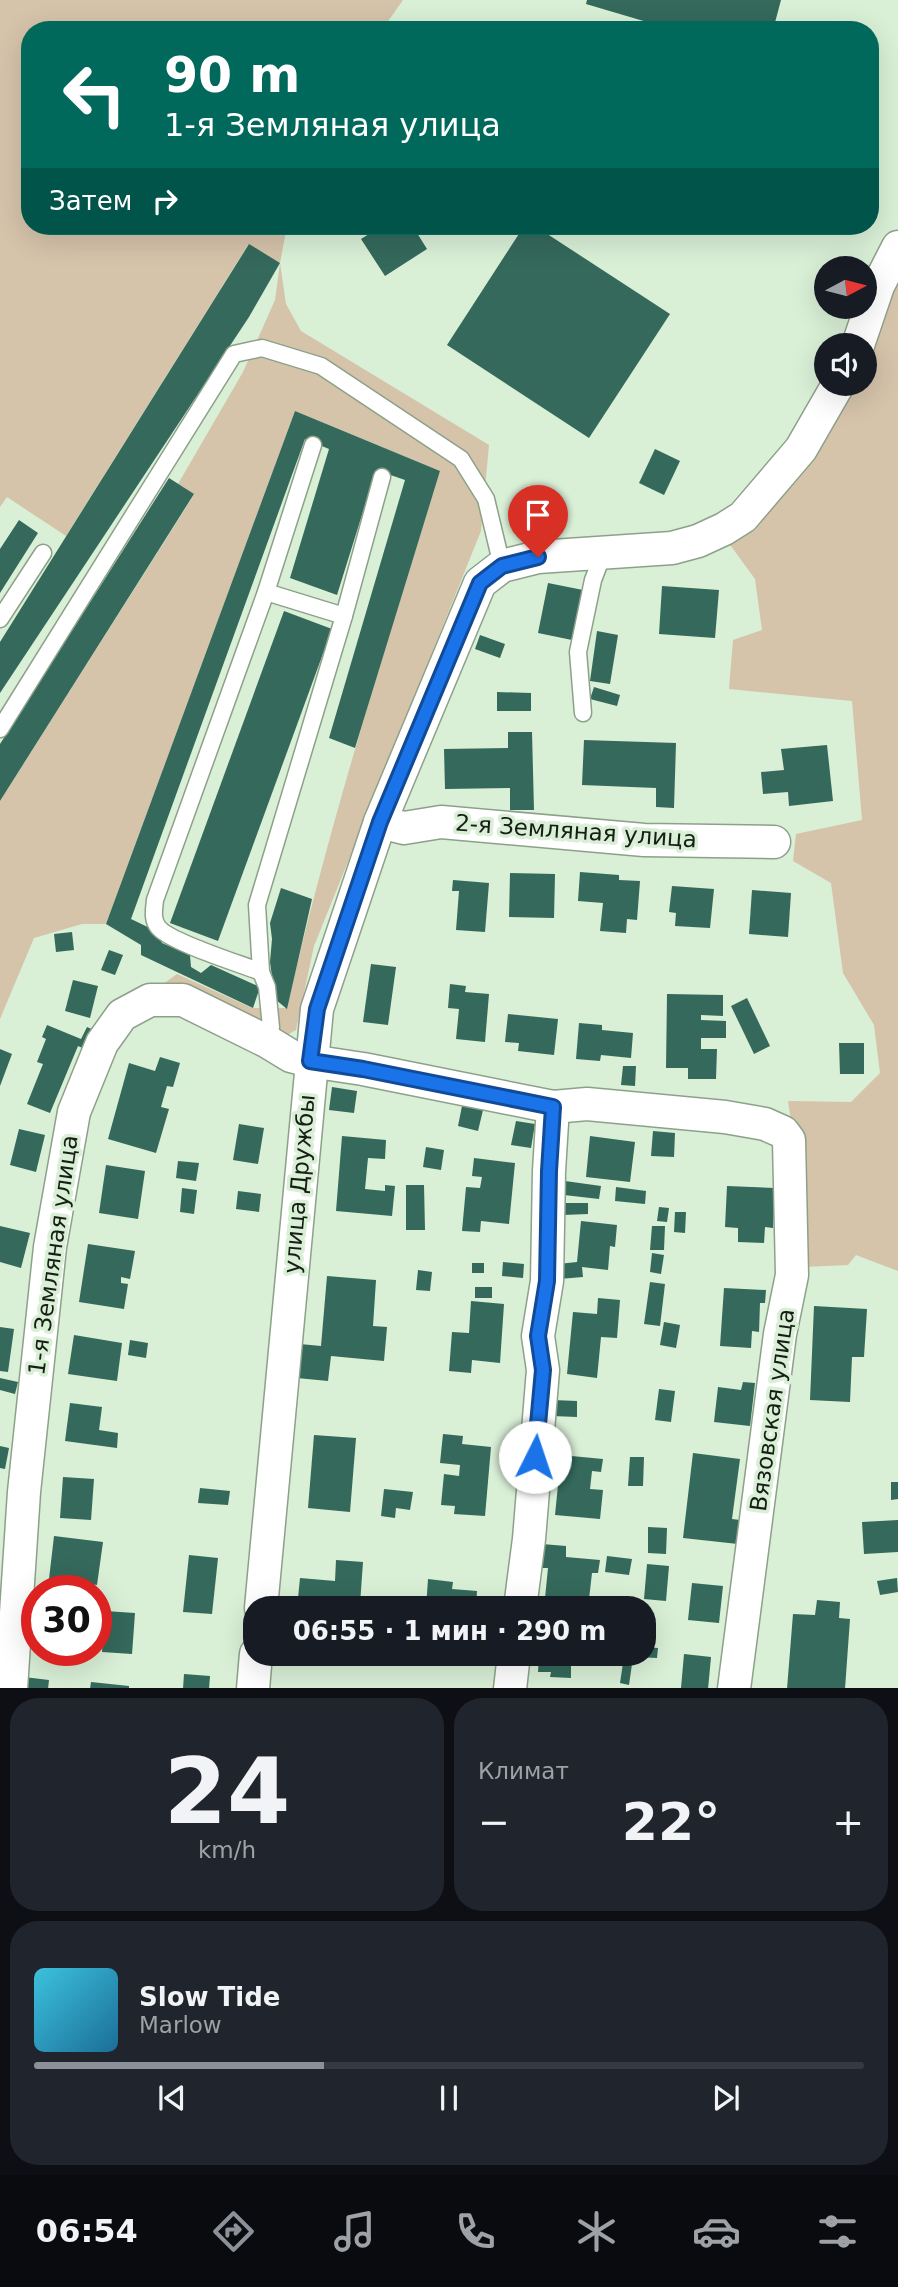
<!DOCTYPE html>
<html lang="ru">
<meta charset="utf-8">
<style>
:root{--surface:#171b24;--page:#20242c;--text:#f1f3f6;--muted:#9ea1a6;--line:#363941;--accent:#8c9099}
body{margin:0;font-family:"DejaVu Sans",sans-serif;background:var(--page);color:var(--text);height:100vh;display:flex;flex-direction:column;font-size:26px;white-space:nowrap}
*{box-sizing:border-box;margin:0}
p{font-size:23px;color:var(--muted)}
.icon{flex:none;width:38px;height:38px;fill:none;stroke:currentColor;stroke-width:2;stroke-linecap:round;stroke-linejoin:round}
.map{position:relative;height:1688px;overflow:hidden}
.drawer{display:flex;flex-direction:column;gap:10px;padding:10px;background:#0d0f14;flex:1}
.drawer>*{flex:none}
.hud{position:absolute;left:21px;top:21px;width:858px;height:214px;border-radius:28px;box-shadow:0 7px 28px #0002;background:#00695c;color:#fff;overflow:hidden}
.needle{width:46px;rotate:83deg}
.buttons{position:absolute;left:814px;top:256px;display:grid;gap:14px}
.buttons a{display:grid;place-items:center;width:63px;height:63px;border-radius:50%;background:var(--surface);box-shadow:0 7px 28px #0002;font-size:35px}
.speed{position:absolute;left:21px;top:1575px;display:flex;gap:14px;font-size:35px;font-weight:700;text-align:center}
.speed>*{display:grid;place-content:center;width:91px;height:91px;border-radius:50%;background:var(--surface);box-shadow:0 7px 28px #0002;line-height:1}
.speed .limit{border:10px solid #d22;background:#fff;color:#111}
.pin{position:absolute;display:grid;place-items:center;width:60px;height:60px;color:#fff;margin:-72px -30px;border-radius:50% 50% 50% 0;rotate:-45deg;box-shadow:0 0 7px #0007}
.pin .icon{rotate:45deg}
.me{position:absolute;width:77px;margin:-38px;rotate:4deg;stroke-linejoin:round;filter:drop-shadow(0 0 5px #0008)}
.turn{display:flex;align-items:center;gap:24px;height:147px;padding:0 28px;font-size:32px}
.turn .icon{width:91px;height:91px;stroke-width:2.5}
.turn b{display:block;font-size:49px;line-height:60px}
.then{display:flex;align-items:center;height:66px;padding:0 28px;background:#0003;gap:14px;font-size:26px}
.big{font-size:52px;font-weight:700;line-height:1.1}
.drawer .card{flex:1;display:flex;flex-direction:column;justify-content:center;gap:10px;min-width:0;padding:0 24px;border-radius:28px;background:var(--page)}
.drawer .dial{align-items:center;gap:0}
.dial b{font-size:91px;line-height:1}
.song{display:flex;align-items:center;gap:21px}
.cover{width:84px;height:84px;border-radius:10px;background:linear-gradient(135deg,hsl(190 70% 55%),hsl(200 70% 35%))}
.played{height:7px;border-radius:4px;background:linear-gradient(90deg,var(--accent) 35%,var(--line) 35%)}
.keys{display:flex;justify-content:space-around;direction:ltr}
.heat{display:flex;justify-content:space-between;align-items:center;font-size:38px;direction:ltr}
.drawer .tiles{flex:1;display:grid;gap:10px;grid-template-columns:1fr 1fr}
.card:last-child{grid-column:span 2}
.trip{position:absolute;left:243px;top:1596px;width:413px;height:70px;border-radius:28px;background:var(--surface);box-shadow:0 7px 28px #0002;font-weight:700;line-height:70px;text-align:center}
.tabs{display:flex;height:112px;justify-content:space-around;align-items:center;background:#090b0e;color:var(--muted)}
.tabs .icon{width:49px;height:49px}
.tabs .active{color:var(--accent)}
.tabs b{font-size:32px;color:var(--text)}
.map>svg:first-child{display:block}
.green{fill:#d5c3aa}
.building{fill:#34695b}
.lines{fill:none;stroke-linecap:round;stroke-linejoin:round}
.service-casing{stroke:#8da18a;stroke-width:19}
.minor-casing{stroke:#8da18a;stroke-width:35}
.service{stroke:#fff;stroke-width:16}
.minor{stroke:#fff;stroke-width:32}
.route-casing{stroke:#114b97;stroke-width:18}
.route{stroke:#1a73e8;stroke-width:12}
.labels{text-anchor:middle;stroke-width:7;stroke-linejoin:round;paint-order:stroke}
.street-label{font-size:23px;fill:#161e15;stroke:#d9efd6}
</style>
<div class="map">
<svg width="898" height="1689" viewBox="0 0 898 1689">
<rect width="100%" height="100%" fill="#d9efd6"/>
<g class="green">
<path d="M0 0H403L382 30H30V226H287L280 263 286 304 301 331 489 445 481 531 314 946 296 1030 287 1035 155 990 177 974 252 1008H287C328 827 385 649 440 471L295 411 106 924H82L34 938 0 1019V801L194 495 178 484 243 372 275 300 280 263 248 245 66 536 7 497 0 507Z"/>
<path d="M898 269V1271L856 1255 848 1265 803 1267 792 1127 788 1101 851 1102 880 1073 874 1025 843 973 831 883 793 861 796 834 862 820 852 701 729 689 733 640 762 630 755 579 728 542 850 383H864L865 352Z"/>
</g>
<g class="building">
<path d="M587 0H781L773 30H674L586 4Z"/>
<path d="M382 226H429L417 233 427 249 385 276 361 239Z"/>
<path d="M524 226H535L670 314 589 438 447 345Z"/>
<path d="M249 244 280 263 249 317 0 693V642Z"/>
<path d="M295 411 440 471 355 748 329 738 405 480 376 470 337 595 290 578 329 449 305 439 131 919 156 931 162 943 190 955 191 967 201 973 211 965 260 987 253 1008 141 955V945L106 924Z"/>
<path d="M655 449 680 461 664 495 639 483Z"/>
<path d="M169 478 194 494 0 801V744Z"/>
<path d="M19 520 38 533 0 593V549Z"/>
<path d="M548 583 583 590 572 640 538 633Z"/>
<path d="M662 586 719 590 715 638 659 634Z"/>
<path d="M284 611 332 629 218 941 170 923Z"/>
<path d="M597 631 618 635 610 684 590 681Z"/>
<path d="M480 635 505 644 500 658 475 649Z"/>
<path d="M594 687 620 695 617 706 590 699Z"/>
<path d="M497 692 531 693V711H497Z"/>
<path d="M508 732H532L534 810H510V788L445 789 444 749 508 748Z"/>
<path d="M584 740 676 743 674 808 656 807V788L582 785Z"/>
<path d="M827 745 833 801 789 806 788 792 763 794 761 772 784 770 781 749Z"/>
<path d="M580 872 619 875V880L640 881 637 920 627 919 626 933 600 931 603 903 578 901Z"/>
<path d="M510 873 555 874 554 918 509 917Z"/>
<path d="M453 880 489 883 485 932 456 930 459 891H452Z"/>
<path d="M672 886 714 889 710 928 675 926 676 913 669 912Z"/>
<path d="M281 888 312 899 287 1009 275 999 270 962 272 939 270 923Z"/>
<path d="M752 890 791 893 788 937 749 934Z"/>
<path d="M72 932 74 950 56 952 54 934Z"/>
<path d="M109 950 123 955 115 975 101 970Z"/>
<path d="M371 964 396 967 388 1025 363 1022Z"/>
<path d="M73 980 98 986 90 1018 65 1011Z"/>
<path d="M450 984 466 986 465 992 489 994 485 1042 456 1039 459 1009 448 1008Z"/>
<path d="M667 994 723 995V1016L701 1015V1020L726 1021V1038H701V1049H717L716 1079H688V1068H666Z"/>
<path d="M747 998 770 1046 754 1054 731 1006Z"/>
<path d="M508 1014 558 1019 554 1055 518 1051 519 1043 505 1042Z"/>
<path d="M579 1023 602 1025V1030L633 1033 631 1058 601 1055 600 1061 576 1059Z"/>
<path d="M47 1025 81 1039 87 1027 96 1031 89 1051 78 1046 50 1113 27 1104 43 1064 37 1062 46 1039 42 1037Z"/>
<path d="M839 1043H864V1074H840Z"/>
<path d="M0 1049 12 1054 0 1086Z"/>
<path d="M160 1057 180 1063 173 1087 167 1086 161 1107 169 1109 156 1153 108 1139 129 1063 155 1071Z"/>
<path d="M623 1066H636L635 1086 621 1085Z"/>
<path d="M332 1087 357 1091 354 1113 329 1110Z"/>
<path d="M462 1106 483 1110 478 1131 458 1126Z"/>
<path d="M516 1121 535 1124 531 1148 511 1145Z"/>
<path d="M239 1124 264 1128 258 1164 233 1160Z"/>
<path d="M19 1129 45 1135 36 1172 10 1165Z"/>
<path d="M653 1131 675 1133 674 1157 651 1156Z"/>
<path d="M342 1136 386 1140 385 1159 368 1158 365 1189 385 1191V1185L395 1186 392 1216 336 1211Z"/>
<path d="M590 1136 635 1142 630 1182 586 1177Z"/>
<path d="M426 1147 444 1150 441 1170 423 1167Z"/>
<path d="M474 1158 515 1163 509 1224 481 1221 480 1232 462 1231 466 1187 480 1188 482 1177 472 1176Z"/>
<path d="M178 1161 199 1163 196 1181 176 1178Z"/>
<path d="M106 1165 145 1171 138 1219 99 1213Z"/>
<path d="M565 1181 601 1186 599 1199 564 1195Z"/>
<path d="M406 1185H424L425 1230H406Z"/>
<path d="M727 1186 775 1188 773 1228 765 1227 764 1243 738 1242V1228L725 1227Z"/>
<path d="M616 1187 646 1191 645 1204 615 1201Z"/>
<path d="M182 1188 197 1190 194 1214 180 1212Z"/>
<path d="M238 1191 261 1194 259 1212 236 1209Z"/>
<path d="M563 1203H588V1214L563 1215Z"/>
<path d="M659 1207 669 1208 667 1222 657 1221Z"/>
<path d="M675 1212H686L685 1233 674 1232Z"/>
<path d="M581 1221 617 1225 615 1247 610 1246 608 1270 582 1267 583 1277 559 1279 558 1264 577 1262Z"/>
<path d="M0 1226 30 1233 21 1268 0 1262Z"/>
<path d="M652 1226H665L664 1250H650Z"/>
<path d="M88 1244 135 1251 130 1279 121 1277V1283L128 1284 124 1309 79 1302Z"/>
<path d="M652 1253 664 1255 661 1274 650 1272Z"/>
<path d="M503 1262 524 1264 523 1278 502 1276Z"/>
<rect x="472" y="1263" width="12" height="10"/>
<path d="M418 1270 432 1272 430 1291 416 1290Z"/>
<path d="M327 1276 376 1280 373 1326 387 1327 384 1361 331 1356 328 1381 297 1378 300 1344 321 1346Z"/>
<path d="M650 1282 665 1284 660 1326 644 1324Z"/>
<rect x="475" y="1287" width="17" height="11"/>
<path d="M724 1288 766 1290 765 1303H760L759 1332 752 1331 751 1348 720 1346Z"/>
<path d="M598 1298 620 1300 617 1338 601 1337 597 1378 567 1374 573 1312 597 1314Z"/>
<path d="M471 1301 504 1304 500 1363 472 1360 471 1373 449 1371 452 1332 469 1333Z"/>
<path d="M814 1306 867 1309 864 1357H852L850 1402 810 1400Z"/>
<path d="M664 1322 680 1325 676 1348 660 1345Z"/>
<path d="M0 1327 14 1329 8 1372 0 1371Z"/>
<path d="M74 1335 122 1343 117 1381 68 1374Z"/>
<path d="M130 1340 148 1343 146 1358 128 1355Z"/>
<path d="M0 1378 18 1382 15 1394 0 1390Z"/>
<path d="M743 1382 755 1383 750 1426 714 1422 718 1387 741 1390Z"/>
<path d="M659 1389 675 1391 671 1422 655 1420Z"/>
<path d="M553 1400 577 1401V1417L552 1416Z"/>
<path d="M70 1403 102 1407 99 1430 118 1433 117 1448 65 1441Z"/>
<path d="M443 1434 463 1436 462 1444 491 1447 485 1516 454 1514 455 1506 441 1505 444 1474 459 1476 460 1465 440 1463Z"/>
<path d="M314 1435 356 1438 350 1512 308 1508Z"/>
<path d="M0 1446 9 1448 5 1469 0 1468Z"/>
<path d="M693 1453 740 1459 732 1519 740 1520 738 1544 683 1538Z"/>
<path d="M561 1455 603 1459 601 1472 592 1471 590 1489 603 1490 600 1519 555 1515Z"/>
<path d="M630 1457H644L643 1486H628Z"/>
<path d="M63 1477 94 1479 91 1520 60 1518Z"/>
<path d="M891 1482H898V1499L891 1500Z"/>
<path d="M200 1488 230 1491 228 1505 198 1503Z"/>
<path d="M384 1489 413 1492 410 1510 396 1508 395 1518 381 1516Z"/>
<path d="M898 1520V1552L864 1554 862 1522Z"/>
<path d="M648 1527 667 1528 666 1554 648 1553Z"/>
<path d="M54 1536 103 1542 97 1585 49 1579Z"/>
<path d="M542 1544 566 1546V1557L600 1560 598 1573H592L588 1608H544L548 1568H540Z"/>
<path d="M189 1555 218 1558 212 1614 183 1612Z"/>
<path d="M607 1556 632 1559 629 1575 605 1572Z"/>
<path d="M336 1560 363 1562 360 1604 340 1603 339 1608H297L300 1578 335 1581Z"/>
<path d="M647 1564 669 1566 666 1601 644 1599Z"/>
<path d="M897 1578 898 1592 880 1595 877 1581Z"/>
<path d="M428 1579 453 1582 452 1589 477 1591 476 1608H426Z"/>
<path d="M692 1583 723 1586 719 1623 688 1620Z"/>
<path d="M817 1600 840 1602 839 1618 850 1619 845 1689H787L793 1614 815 1615Z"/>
<path d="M605 1604 631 1606 630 1608H605Z"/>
<path d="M105 1611 135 1613 132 1654 102 1652Z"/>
<path d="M644 1647 658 1648 657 1658 635 1657V1654H644Z"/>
<path d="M49 1650H83L82 1660 49 1656Z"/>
<path d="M313 1654H344V1658L312 1656Z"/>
<path d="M539 1654H571V1678L550 1677 551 1672H538Z"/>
<path d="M684 1654 711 1657 708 1689 681 1688Z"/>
<path d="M623 1663 632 1664 629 1685 620 1683Z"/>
<path d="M184 1674 210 1676 209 1689H183Z"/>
<path d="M24 1677 49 1680 48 1689H23Z"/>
<path d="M91 1682 129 1686V1689H90Z"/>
</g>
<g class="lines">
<g class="service-casing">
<g id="service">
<path d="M266 592 344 616"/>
<path d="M0 619 43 553"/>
<path d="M583 713 578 652 593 580 603 554"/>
<path d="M0 729 234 354 262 348 321 366 461 459 486 499 502 566"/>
<path d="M261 972C241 964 169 942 158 927 152 919 154 910 155 900L266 592 313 445"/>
<path d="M268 1042 271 1027 267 987 261 972 257 905 344 616 382 477"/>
</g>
</g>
<g class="minor-casing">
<g id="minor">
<path d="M858 345 878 286 898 247"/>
<path d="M380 822 404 828 441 822 644 840 774 842"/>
<path d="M261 1608 317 1009 380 822 480 583 502 566 538 557 672 548 698 541 724 529 743 517 801 449 839 383"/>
<path d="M520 1608 529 1539 543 1370 538 1336 547 1281 549 1171 553 1107"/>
<path d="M11 1689 24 1492 50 1247 74 1112 102 1043 122 1015 150 1000H183L268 1042 291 1056 310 1061 363 1069 553 1107 587 1104 725 1117 765 1124 783 1132 789 1140 792 1275 780 1334 734 1689"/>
<path d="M253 1689 256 1654"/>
<path d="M510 1689 514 1654"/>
</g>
</g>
<use href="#service" class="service"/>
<use href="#minor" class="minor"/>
</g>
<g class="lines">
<g class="route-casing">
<path id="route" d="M535 1457 543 1370 538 1336 547 1281 549 1171 553 1107 363 1069 310 1061 317 1009 380 822 480 583 502 566 538 557"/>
</g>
<use href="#route" class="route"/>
</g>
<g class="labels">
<g class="street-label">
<text transform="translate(576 831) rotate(4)" y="8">2-я Земляная улица</text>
<text transform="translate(299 1184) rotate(-85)" y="8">улица Дружбы</text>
<text transform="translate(53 1255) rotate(-82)" y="8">1-я Земляная улица</text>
<text transform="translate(772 1410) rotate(-82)" y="8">Вязовская улица</text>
</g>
</g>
</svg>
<div class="buttons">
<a><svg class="needle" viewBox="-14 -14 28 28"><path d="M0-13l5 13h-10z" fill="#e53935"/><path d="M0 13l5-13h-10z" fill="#9ea1a6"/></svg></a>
<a><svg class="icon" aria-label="sound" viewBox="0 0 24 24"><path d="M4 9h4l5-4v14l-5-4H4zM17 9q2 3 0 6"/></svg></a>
</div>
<div class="speed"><div class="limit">30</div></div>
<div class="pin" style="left:538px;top:557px;background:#d93025"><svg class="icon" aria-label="arrive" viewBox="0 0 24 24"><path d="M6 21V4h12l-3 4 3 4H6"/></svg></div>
<svg class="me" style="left:535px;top:1457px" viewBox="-20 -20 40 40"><circle r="19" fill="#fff"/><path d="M0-13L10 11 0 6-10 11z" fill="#1a73e8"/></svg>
<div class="trip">06:55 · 1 мин · 290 m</div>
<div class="hud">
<div class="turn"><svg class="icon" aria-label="left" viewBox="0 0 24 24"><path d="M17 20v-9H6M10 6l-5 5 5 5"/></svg><div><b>90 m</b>1-я Земляная улица</div></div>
<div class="then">Затем<svg class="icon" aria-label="right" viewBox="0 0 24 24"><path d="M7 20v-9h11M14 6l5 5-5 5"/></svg></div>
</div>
</div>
<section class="drawer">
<div class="tiles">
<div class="card dial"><b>24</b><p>km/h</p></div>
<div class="card"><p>Климат</p>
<div class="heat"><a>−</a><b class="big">22°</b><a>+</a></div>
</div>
<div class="card">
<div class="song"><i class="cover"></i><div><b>Slow Tide</b><p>Marlow</p></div></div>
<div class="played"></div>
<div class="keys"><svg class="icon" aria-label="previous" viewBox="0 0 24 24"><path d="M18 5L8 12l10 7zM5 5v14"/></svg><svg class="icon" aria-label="pause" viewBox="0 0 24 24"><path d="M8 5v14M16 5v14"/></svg><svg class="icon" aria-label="next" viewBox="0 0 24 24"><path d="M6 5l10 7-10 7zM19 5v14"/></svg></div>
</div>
</div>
</section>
<nav class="tabs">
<b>06:54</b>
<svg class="icon active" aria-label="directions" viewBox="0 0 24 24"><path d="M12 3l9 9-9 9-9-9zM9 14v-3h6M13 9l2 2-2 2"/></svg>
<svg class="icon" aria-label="music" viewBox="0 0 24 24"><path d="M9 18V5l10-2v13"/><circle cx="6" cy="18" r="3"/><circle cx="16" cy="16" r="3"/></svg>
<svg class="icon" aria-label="phone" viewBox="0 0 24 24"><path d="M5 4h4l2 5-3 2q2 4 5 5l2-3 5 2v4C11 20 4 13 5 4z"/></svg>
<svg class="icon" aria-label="climate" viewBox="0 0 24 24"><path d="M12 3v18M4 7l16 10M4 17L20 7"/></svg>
<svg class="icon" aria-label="car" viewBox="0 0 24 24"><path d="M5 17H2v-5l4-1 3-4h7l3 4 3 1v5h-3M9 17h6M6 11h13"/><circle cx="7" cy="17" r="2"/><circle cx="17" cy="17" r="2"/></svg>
<svg class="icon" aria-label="filters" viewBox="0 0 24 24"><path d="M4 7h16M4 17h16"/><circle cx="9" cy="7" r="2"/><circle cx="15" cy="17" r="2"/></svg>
</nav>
